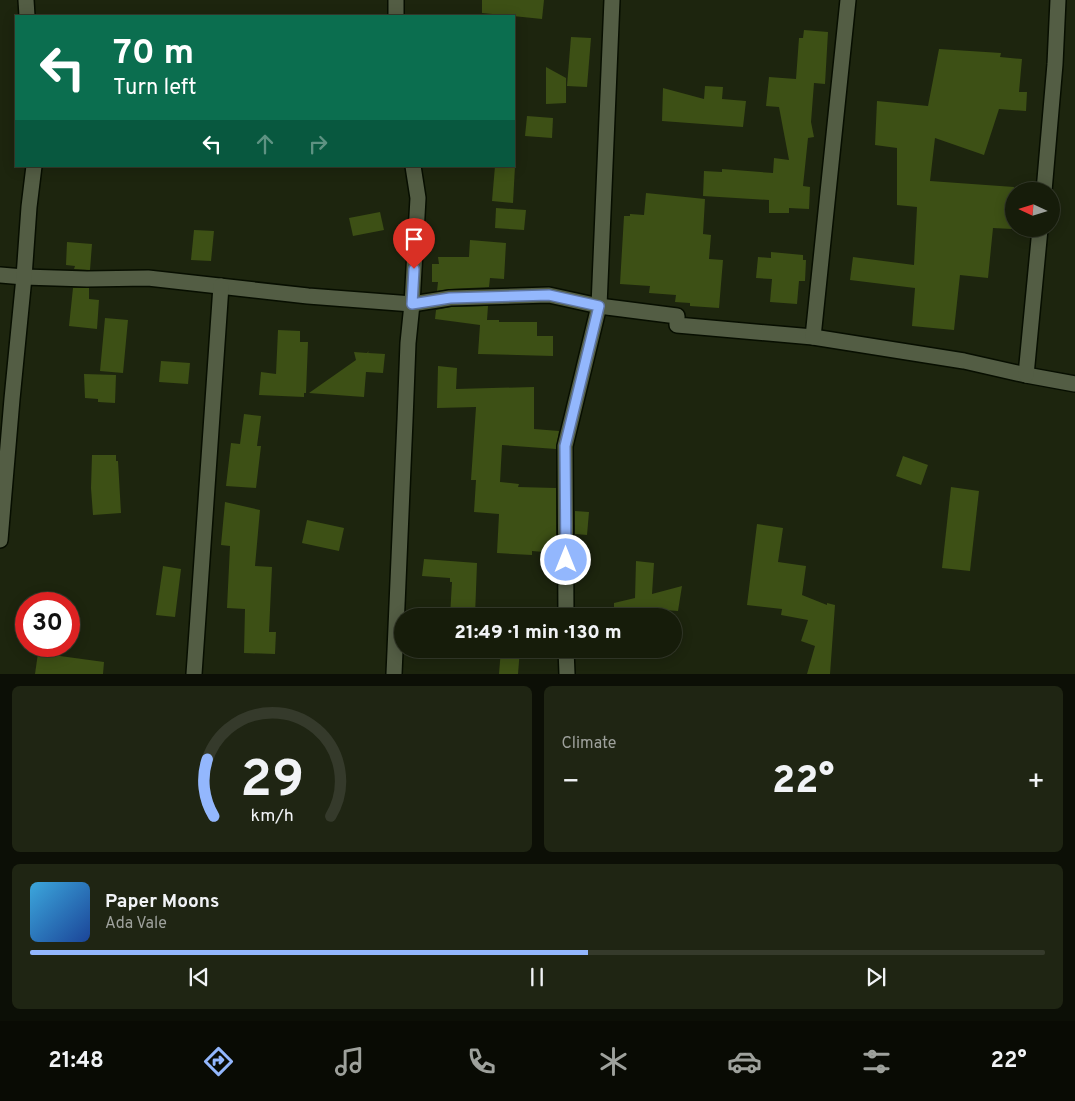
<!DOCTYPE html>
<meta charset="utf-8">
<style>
:root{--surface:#161c0a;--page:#1f2513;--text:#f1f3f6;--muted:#9ea19c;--line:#353a2b;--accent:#93b7fd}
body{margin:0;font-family:Overpass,sans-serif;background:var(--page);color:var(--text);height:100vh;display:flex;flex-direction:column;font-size:19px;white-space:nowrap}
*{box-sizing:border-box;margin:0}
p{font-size:16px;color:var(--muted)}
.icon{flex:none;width:28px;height:28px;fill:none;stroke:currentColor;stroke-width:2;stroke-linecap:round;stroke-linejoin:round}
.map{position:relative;height:674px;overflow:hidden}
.details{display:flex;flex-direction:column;gap:12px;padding:12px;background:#0c0f06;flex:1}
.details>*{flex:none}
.guide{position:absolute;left:15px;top:15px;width:500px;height:152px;border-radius:0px;box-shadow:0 2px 12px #0003,0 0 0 1px var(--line);background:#0b6e4f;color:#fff;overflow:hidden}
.needle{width:32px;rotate:274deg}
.tools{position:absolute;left:1005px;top:182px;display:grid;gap:10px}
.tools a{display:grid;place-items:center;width:55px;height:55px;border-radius:50%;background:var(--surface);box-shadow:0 2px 12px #0003,0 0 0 1px var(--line);font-size:25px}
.speed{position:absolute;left:15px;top:592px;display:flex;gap:10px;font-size:25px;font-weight:700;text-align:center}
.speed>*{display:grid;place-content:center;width:65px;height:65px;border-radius:50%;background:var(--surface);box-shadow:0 2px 12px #0003,0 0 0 1px var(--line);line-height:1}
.speed .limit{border:8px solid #d22;background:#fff;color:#111}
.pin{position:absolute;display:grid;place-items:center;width:42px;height:42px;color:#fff;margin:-51px -21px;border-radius:50% 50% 50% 0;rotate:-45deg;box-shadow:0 0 5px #0007}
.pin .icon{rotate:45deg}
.me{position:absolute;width:55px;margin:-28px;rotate:0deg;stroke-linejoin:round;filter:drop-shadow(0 0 4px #0008)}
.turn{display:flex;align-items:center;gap:18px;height:105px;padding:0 15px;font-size:22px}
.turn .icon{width:65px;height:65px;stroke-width:2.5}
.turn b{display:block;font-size:35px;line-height:42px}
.lanes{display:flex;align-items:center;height:48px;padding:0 15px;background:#0003;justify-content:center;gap:25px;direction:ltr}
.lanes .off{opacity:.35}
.big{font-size:38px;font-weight:800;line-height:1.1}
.details .widget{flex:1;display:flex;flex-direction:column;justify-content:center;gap:8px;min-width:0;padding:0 18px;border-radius:8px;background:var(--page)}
.details .dial{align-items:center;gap:0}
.dial svg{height:130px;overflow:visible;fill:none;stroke:var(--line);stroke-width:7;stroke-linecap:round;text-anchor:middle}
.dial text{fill:var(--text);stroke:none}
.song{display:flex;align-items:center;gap:15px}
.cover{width:60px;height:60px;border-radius:8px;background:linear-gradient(135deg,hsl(200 70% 55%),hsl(220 70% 35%))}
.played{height:5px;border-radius:2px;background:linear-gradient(90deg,var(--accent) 55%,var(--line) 55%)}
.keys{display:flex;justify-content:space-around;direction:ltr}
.heat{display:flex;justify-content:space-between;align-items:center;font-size:28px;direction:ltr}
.details .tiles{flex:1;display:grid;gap:12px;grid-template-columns:1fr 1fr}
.widget:last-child{grid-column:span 2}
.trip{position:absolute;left:394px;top:608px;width:288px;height:50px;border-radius:25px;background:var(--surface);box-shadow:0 2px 12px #0003,0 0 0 1px var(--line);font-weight:800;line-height:50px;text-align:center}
.tab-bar{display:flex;height:80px;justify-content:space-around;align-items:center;background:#090b04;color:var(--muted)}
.tab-bar .icon{width:35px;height:35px}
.tab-bar .selected{color:var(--accent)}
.tab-bar b{font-size:22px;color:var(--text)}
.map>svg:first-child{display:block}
.building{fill:#3d5015}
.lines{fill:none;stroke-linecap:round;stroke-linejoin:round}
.minor-casing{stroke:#070e00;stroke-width:18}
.minor{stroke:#535d44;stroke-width:15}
.route-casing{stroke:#6077a4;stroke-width:12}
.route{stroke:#93b7fd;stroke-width:9}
</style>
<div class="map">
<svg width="1075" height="674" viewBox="0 0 1075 674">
<rect width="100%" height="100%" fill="#1d250e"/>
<g class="building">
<path d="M482 0H544L542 19 482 13Z"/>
<path d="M804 30 828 32 825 84 814 83 811 122 814 137 808 138 803 186 810 187 809 209 789 208V213H769V200L703 196 704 171 722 172V169L773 173 774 158 789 160 779 107 766 106 769 77 796 79 799 38H803Z"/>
<path d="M571 37 591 38 587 87 567 86Z"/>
<path d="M939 49 1001 53 1000 57 1022 59 1019 92H1027L1026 111 999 109 984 155 935 138 930 181 1014 187 1012 229 993 228 988 278 960 275 954 330 912 326 915 288 850 280 853 257 914 265 917 207 897 205V148L875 145 877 101 928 106Z"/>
<path d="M546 67 566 78V103L546 104Z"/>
<path d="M705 86 723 87 722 99 746 101 743 127 662 121 663 88 704 99Z"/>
<path d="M527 116 553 118 552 138 525 136Z"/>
<path d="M495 166H515L513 203 492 201Z"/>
<path d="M646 193 705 199 703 234 711 235 709 259 723 260 719 308 690 306V303L675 302 676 295 649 293 650 286 620 284 624 216H630V214L644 215Z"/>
<path d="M496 208 526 210 524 230 495 228Z"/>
<path d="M380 212 384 230 353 236 349 218Z"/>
<path d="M194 230 214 231 211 261 191 260Z"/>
<path d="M470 240 506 243 504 279 490 278 489 287 450 289 437 291 438 282H432V264H439L438 257H469Z"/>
<path d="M67 242 92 244 90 270 74 269 75 266 66 265Z"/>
<path d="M771 252 803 255V260H806L805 281H799L797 304 770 302 772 279 756 278 758 257 771 258Z"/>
<path d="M73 288H89V299L99 300 97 329 69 326Z"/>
<path d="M488 306 487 320H499V322H537V336H553V356L478 354 480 325 435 319 436 310 451 307Z"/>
<path d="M105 318 128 320 123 373 100 371Z"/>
<path d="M278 330 300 331V342H308L306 393H304V397L259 395 261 372 276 374Z"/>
<path d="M369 351 368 353 385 354 383 373 366 372 364 397 309 393 356 360 354 352 367 353Z"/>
<path d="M161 361 190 363 188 384 159 382Z"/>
<path d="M438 366 457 368 456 389 534 387V429L559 431 556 449 502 445 500 482 519 484 518 487 556 488V553L532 551V555L497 553 499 514 474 512 476 480H471L476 407 437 408Z"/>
<path d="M84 374 116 375 115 403 98 402V399L85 398Z"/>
<path d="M244 414 261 416 257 446H261L256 488 226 486 231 443 240 444Z"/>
<path d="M92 455H116V461H118L121 513 93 515 91 488Z"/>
<path d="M903 456 928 465 921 485 896 476Z"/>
<path d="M951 487 979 491 970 571 942 568Z"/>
<path d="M225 502 260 510 255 566 272 567 269 632H276L275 654 244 653 245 609 227 608 230 546 221 545Z"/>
<path d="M575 511 589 512 587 535 575 534Z"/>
<path d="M307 520 344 528 339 551 302 543Z"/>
<path d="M757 524 783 528 778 562 806 566 802 595 827 605V603L835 605 830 674H807L815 646 801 641 808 620 781 615 782 609 747 605Z"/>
<path d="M424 559 477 563 475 616H450L452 582H450V578L422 576Z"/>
<path d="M636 561 654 563 652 594 682 586 678 611 651 609 650 616H634V608L614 607V603L635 598Z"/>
<path d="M163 566 181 569 175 617 156 615Z"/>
<path d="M501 649H520L518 674H499Z"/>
<path d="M38 653 104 662 103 674H35Z"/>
</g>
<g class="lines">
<g class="minor-casing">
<g id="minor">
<path d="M26 0 27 16"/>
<path d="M396 16V0"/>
<path d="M1044 191 1055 64 1058 0"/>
<path d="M0 275 24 277 87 279 148 278 308 296 412 304 450 298 549 295 599 306 677 316V325L813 337 964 361 1026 375 1075 384"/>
<path d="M813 337 848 0"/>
<path d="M1026 375 1040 229"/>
<path d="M0 540 12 399 24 277 29 207 34 166"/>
<path d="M566 616 565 446 599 306 612 0"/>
<path d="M566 649 567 674"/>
<path d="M194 674 221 286"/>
<path d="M394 674 405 420 408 343 412 304 418 198 413 166"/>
</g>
</g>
<use href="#minor" class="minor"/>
</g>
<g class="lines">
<g class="route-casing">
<path id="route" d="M414 269 412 304 450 298 549 295 599 306 565 446 566 560"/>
</g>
<use href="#route" class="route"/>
</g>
</svg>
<div class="tools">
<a><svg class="needle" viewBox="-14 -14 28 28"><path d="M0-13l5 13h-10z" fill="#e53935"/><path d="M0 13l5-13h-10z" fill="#9ea19c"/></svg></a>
</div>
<div class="speed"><div class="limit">30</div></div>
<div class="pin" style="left:414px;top:269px;background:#d93025"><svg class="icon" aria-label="arrive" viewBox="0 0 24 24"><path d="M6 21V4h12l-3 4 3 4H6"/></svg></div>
<svg class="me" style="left:566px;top:560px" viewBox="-20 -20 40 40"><circle r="17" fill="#93b7fd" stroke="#fff" stroke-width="3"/><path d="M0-11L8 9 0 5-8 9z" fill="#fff"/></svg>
<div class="trip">21:49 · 1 min · 130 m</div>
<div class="guide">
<div class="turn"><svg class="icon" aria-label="left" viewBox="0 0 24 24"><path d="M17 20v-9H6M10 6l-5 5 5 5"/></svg><div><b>70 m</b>Turn left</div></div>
<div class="lanes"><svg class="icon" aria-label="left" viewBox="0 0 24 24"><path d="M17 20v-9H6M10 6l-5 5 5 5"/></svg><svg class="icon off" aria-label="ahead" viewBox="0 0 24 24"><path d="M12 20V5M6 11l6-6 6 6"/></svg><svg class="icon off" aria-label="right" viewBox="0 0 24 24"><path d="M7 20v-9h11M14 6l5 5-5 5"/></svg></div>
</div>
</div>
<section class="details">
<div class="tiles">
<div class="widget dial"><svg viewBox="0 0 100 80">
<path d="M14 69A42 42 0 1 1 86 69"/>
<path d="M14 69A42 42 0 0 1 10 34" stroke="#93b7fd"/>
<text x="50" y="56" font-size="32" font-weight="700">29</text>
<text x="50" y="72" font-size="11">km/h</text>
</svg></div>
<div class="widget"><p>Climate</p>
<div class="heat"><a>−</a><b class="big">22°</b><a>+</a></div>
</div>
<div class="widget">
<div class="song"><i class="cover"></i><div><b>Paper Moons</b><p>Ada Vale</p></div></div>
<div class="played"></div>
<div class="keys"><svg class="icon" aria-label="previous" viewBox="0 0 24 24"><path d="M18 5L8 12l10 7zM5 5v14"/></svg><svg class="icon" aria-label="pause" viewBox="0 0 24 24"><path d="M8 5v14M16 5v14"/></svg><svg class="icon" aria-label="next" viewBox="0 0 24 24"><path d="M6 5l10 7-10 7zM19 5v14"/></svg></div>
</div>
</div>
</section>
<nav class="tab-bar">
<b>21:48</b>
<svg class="icon selected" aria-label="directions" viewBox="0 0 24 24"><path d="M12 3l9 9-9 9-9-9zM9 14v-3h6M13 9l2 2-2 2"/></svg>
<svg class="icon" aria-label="music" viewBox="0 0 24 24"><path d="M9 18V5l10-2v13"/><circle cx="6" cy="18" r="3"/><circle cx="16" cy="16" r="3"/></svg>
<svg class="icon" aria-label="phone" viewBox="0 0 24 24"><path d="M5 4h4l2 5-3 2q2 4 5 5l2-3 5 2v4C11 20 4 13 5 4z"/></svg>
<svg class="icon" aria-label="climate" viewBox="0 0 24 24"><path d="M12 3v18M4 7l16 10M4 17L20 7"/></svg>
<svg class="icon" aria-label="car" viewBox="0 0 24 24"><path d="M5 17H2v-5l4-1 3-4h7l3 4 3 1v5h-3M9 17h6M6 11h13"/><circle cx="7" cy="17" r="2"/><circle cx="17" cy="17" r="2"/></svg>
<svg class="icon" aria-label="filters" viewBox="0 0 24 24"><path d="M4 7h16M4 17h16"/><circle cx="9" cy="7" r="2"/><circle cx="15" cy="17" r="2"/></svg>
<b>22°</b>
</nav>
